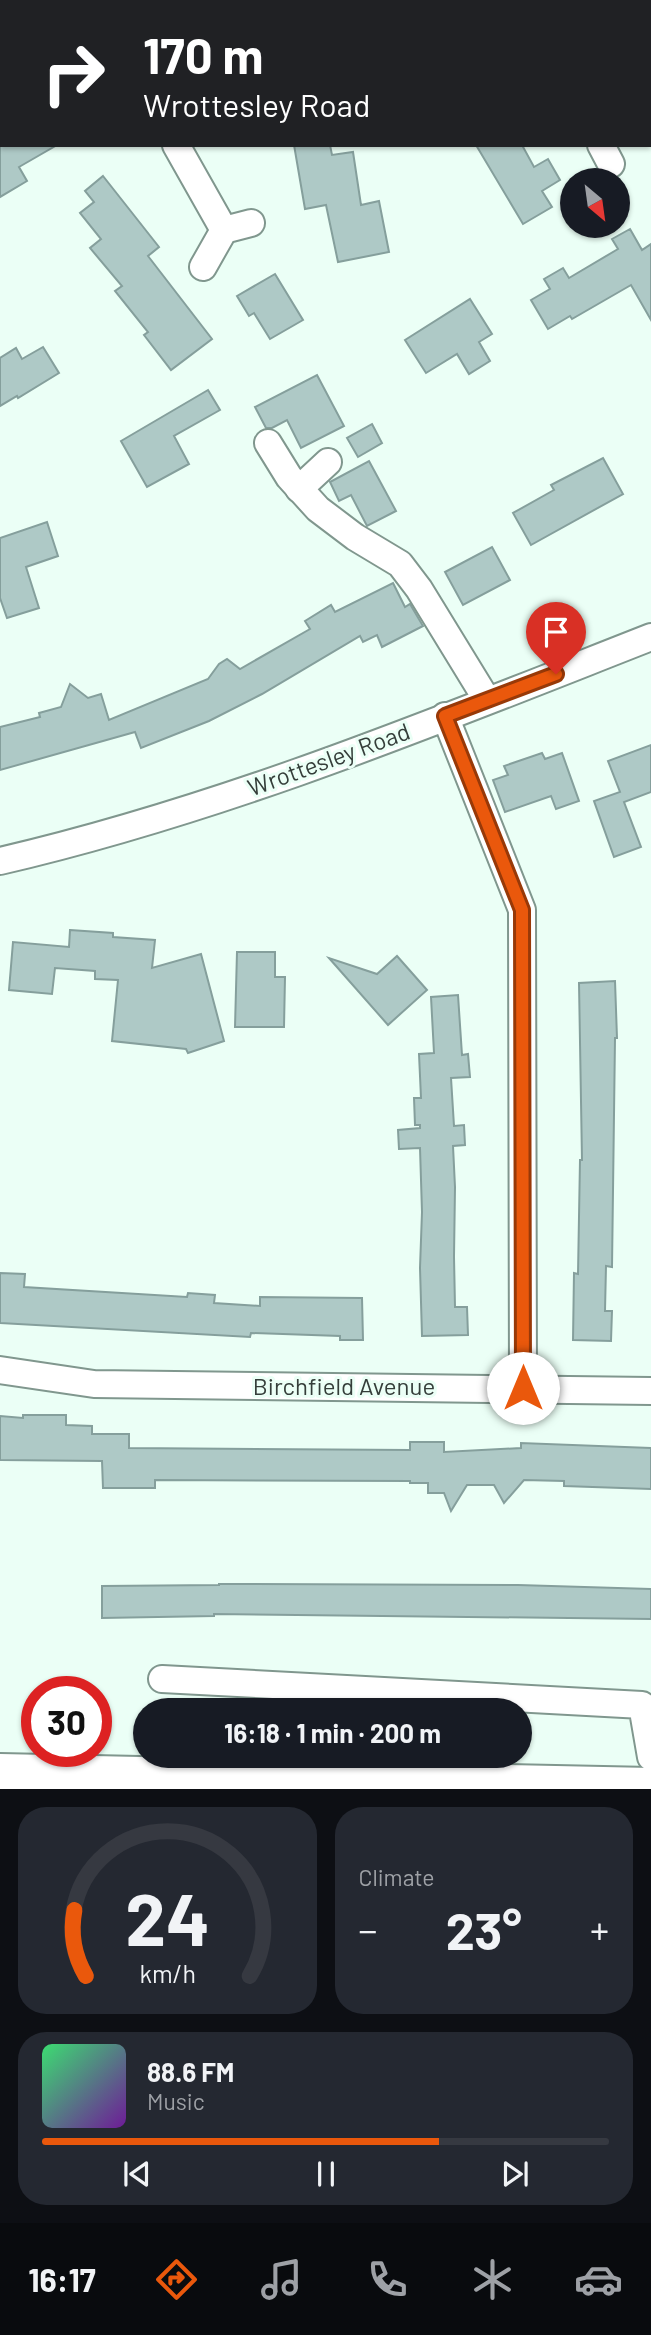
<!DOCTYPE html>
<meta charset="utf-8">
<style>
:root{--surface:#171b24;--page:#242831;--text:#f1f3f6;--muted:#9ea1a6;--line:#363941;--accent:#ea580c}
body{margin:0;font-family:Barlow,sans-serif;background:var(--page);color:var(--text);height:100vh;display:flex;flex-direction:column;font-size:26px;white-space:nowrap}
*{box-sizing:border-box;margin:0}
p{font-size:23px;color:var(--muted)}
.icon{flex:none;width:38px;height:38px;fill:none;stroke:currentColor;stroke-width:2;stroke-linecap:round;stroke-linejoin:round}
.map{position:relative;height:1789px;overflow:hidden}
.sheet{display:flex;flex-direction:column;gap:18px;padding:18px;background:#0d0f14;flex:1}
.sheet>*{flex:none}
.hud{position:absolute;left:0px;top:0px;width:651px;height:147px;box-shadow:0 2px 5px #0004;background:#202124;color:#fff;overflow:hidden}
.needle{width:46px;rotate:151deg}
.tools{position:absolute;left:560px;top:168px;display:grid;gap:14px}
.tools a{display:grid;place-items:center;width:70px;height:70px;border-radius:50%;background:var(--surface);box-shadow:0 2px 5px #0004;font-size:35px}
.speed{position:absolute;left:21px;top:1676px;display:flex;gap:14px;font-size:35px;font-weight:700;text-align:center}
.speed>*{display:grid;place-content:center;width:91px;height:91px;border-radius:50%;background:var(--surface);box-shadow:0 2px 5px #0004;line-height:1}
.speed .limit{border:10px solid #d22;background:#fff;color:#111}
.pin{position:absolute;display:grid;place-items:center;width:60px;height:60px;color:#fff;margin:-72px -30px;border-radius:50% 50% 50% 0;rotate:-45deg;box-shadow:0 0 7px #0007}
.pin .icon{rotate:45deg}
.me{position:absolute;width:77px;margin:-38px;rotate:0deg;stroke-linejoin:round;filter:drop-shadow(0 0 5px #0008)}
.turn{display:flex;align-items:center;gap:24px;height:147px;padding:0 28px;font-size:32px}
.turn .icon{width:91px;height:91px;stroke-width:2.5}
.turn b{display:block;font-size:49px;line-height:60px}
.big{font-size:52px;font-weight:700;line-height:1.1}
.sheet .tile{flex:1;display:flex;flex-direction:column;justify-content:center;gap:10px;min-width:0;padding:0 24px;border-radius:28px;background:var(--page)}
.sheet .dial{align-items:center;gap:0}
.dial svg{height:182px;overflow:visible;fill:none;stroke:var(--line);stroke-width:7;stroke-linecap:round;text-anchor:middle}
.dial text{fill:var(--text);stroke:none}
.song{display:flex;align-items:center;gap:21px}
.cover{width:84px;height:84px;border-radius:10px;background:linear-gradient(135deg,hsl(140 70% 55%),hsl(280 70% 35%))}
.played{height:7px;border-radius:4px;background:linear-gradient(90deg,var(--accent) 70%,var(--line) 70%)}
.keys{display:flex;justify-content:space-around;direction:ltr}
.heat{display:flex;justify-content:space-between;align-items:center;font-size:38px;direction:ltr}
.sheet .tiles{flex:1;display:grid;gap:18px;grid-template-columns:1fr 1fr}
.tile:last-child{grid-column:span 2}
.trip{position:absolute;left:133px;top:1698px;width:399px;height:70px;border-radius:35px;background:var(--surface);box-shadow:0 2px 5px #0004;font-weight:700;line-height:70px;text-align:center}
.tab-bar{display:flex;height:112px;justify-content:space-around;align-items:center;background:#090b0e;color:var(--muted)}
.tab-bar .icon{width:49px;height:49px}
.tab-bar .active{color:var(--accent)}
.tab-bar b{font-size:32px;color:var(--text)}
.map>svg:first-child{display:block}
.building{fill:#aec9c6;stroke:#859f9c;stroke-width:2}
.lines{fill:none;stroke-linecap:round;stroke-linejoin:round}
.street-casing{stroke:#80978e;stroke-width:30}
.highway-casing{stroke:#80978e;stroke-width:42}
.street{stroke:#fff;stroke-width:26}
.highway{stroke:#fff;stroke-width:38}
.route-casing{stroke:#983908;stroke-width:18}
.route{stroke:#ea580c;stroke-width:12}
.labels{text-anchor:middle;stroke-width:6;stroke-linejoin:round;paint-order:stroke}
.street-label{font-size:24px;fill:#353e3a;stroke:#ebfff6}
</style>
<div class="map">
<svg width="651" height="1789" viewBox="0 0 651 1789">
<rect width="100%" height="100%" fill="#ebfff6"/>
<g class="building">
<path d="M0 137 2 145H57L19 167 27 181 0 197Z"/>
<path d="M294 145H330L332 155 353 152 361 205 379 201 389 252 338 262 326 205 305 209Z"/>
<path d="M476 145H522L534 167 548 159 560 180 542 191 552 207 523 224Z"/>
<path d="M103 176 159 247 148 256 212 339 171 370 144 335 148 332 115 291 122 286 90 248 101 239 80 213 94 202 85 191Z"/>
<path d="M630 229 642 250 651 244V320L631 285 572 319 570 316 548 329 531 300 550 289 544 279 563 268 569 278 618 249 612 239Z"/>
<path d="M275 274 303 320 270 339 254 313 249 316 237 296Z"/>
<path d="M470 299 492 334 479 342 490 361 469 374 457 354 426 373 405 340Z"/>
<path d="M43 347 59 373 18 398 17 396 0 406V358L16 348 22 359Z"/>
<path d="M317 375 344 426 301 448 287 420 272 428H266L255 407Z"/>
<path d="M208 390 220 410 174 436 189 464 147 487 121 441Z"/>
<path d="M372 424 382 443 358 457 347 438Z"/>
<path d="M603 458 623 494 531 545 513 513 554 490 551 485Z"/>
<path d="M369 461 396 511 367 526 351 495 339 501 330 482Z"/>
<path d="M47 522 58 556 26 567 39 608 7 618 0 598V538Z"/>
<path d="M492 547 510 580 463 605 445 572Z"/>
<path d="M393 583 405 607 410 604 423 626 382 647 377 635 363 642 360 636 262 694 209 721 141 748 135 732 0 770V727L40 717 39 713 61 707 70 684 88 698 101 694 109 720 208 679 219 664 227 659 240 669 310 629 305 621 331 605 335 612Z"/>
<path d="M651 745V792L624 802 641 847 614 857 594 801 620 792 608 761Z"/>
<path d="M542 753 545 759 562 753 579 801 556 809 551 796 505 812 493 780 508 775 504 766Z"/>
<path d="M70 930 113 933V937L155 940 152 968 201 954 224 1041 188 1053 186 1049 112 1041 118 980 95 979V971L55 968 52 994 9 990 13 942 69 947Z"/>
<path d="M237 952H275V977H285L284 1027H235Z"/>
<path d="M397 956 427 990 388 1025 329 958 377 974Z"/>
<path d="M615 981 617 1038H615L612 1267 606 1266 605 1311H612L611 1341 573 1340 574 1273 578 1274 580 1160H582L579 983Z"/>
<path d="M458 995 462 1055 468 1054 470 1077 451 1078 454 1126 464 1125 465 1145 453 1146 455 1187 454 1257 455 1307H467L468 1335 422 1336 420 1268 422 1212 420 1148 399 1149 398 1130 420 1128V1125H415L414 1098H421L419 1054 434 1053 431 997Z"/>
<path d="M0 1273 25 1274 24 1287 187 1297 188 1293 215 1295 214 1303 260 1306V1297L362 1298 363 1340H340V1336L251 1333 250 1337 0 1323Z"/>
<path d="M23 1415H66V1425L92 1426V1434H129V1448L410 1450V1442H444V1452L521 1448V1443L651 1448V1489L564 1486V1481L524 1480 504 1503 494 1485H467L451 1511 444 1493H428V1483H410V1481L155 1480V1488H103L102 1461 0 1460V1416L23 1418Z"/>
<path d="M219 1584 518 1585 651 1589V1619L214 1614V1616L102 1618V1586L219 1585Z"/>
</g>
<g class="lines">
<g class="street-casing">
<g id="street">
<path d="M92 0 93 2"/>
<path d="M521 0 522 2"/>
<path d="M644 2 648 0"/>
<path d="M176 145 224 230"/>
<path d="M601 145 611 164"/>
<path d="M203 267 224 230 251 223"/>
<path d="M268 443 289 477 318 509 355 537 400 564 419 589 487 700"/>
<path d="M299 489 328 462"/>
<path d="M445 716 522 910 523 1388"/>
<path d="M0 861C224 809 437 721 651 637"/>
<path d="M0 1370 94 1384 651 1391"/>
<path d="M162 1679 642 1705 651 1757"/>
</g>
</g>
<g class="highway-casing">
<path id="highway" d="M0 1773 651 1787"/>
</g>
<use href="#street" class="street"/>
<use href="#highway" class="highway"/>
</g>
<g class="lines">
<g class="route-casing">
<path id="route" d="M523 1388 522 910 445 716 556 674"/>
</g>
<use href="#route" class="route"/>
</g>
<g class="labels">
<g class="street-label">
<text transform="translate(329 760) rotate(-20)" y="8">Wrottesley Road</text>
<text x="344" y="1395">Birchfield Avenue</text>
</g>
</g>
</svg>
<div class="tools">
<a><svg class="needle" viewBox="-14 -14 28 28"><path d="M0-13l5 13h-10z" fill="#e53935"/><path d="M0 13l5-13h-10z" fill="#9ea1a6"/></svg></a>
</div>
<div class="speed"><div class="limit">30</div></div>
<div class="pin" style="left:556px;top:674px;background:#d93025"><svg class="icon" aria-label="arrive" viewBox="0 0 24 24"><path d="M6 21V4h12l-3 4 3 4H6"/></svg></div>
<svg class="me" style="left:523px;top:1388px" viewBox="-20 -20 40 40"><circle r="19" fill="#fff"/><path d="M0-13L10 11 0 6-10 11z" fill="#ea580c"/></svg>
<div class="trip">16:18 · 1 min · 200 m</div>
<div class="hud">
<div class="turn"><svg class="icon" aria-label="right" viewBox="0 0 24 24"><path d="M7 20v-9h11M14 6l5 5-5 5"/></svg><div><b>170 m</b>Wrottesley Road</div></div>
</div>
</div>
<section class="sheet">
<div class="tiles">
<div class="tile dial"><svg viewBox="0 0 100 80">
<path d="M14 69A42 42 0 1 1 86 69"/>
<path d="M14 69A42 42 0 0 1 9 40" stroke="#ea580c"/>
<text x="50" y="56" font-size="32" font-weight="700">24</text>
<text x="50" y="72" font-size="11">km/h</text>
</svg></div>
<div class="tile"><p>Climate</p>
<div class="heat"><a>−</a><b class="big">23°</b><a>+</a></div>
</div>
<div class="tile">
<div class="song"><i class="cover"></i><div><b>88.6 FM</b><p>Music</p></div></div>
<div class="played"></div>
<div class="keys"><svg class="icon" aria-label="previous" viewBox="0 0 24 24"><path d="M18 5L8 12l10 7zM5 5v14"/></svg><svg class="icon" aria-label="pause" viewBox="0 0 24 24"><path d="M8 5v14M16 5v14"/></svg><svg class="icon" aria-label="next" viewBox="0 0 24 24"><path d="M6 5l10 7-10 7zM19 5v14"/></svg></div>
</div>
</div>
</section>
<nav class="tab-bar">
<b>16:17</b>
<svg class="icon active" aria-label="directions" viewBox="0 0 24 24"><path d="M12 3l9 9-9 9-9-9zM9 14v-3h6M13 9l2 2-2 2"/></svg>
<svg class="icon" aria-label="music" viewBox="0 0 24 24"><path d="M9 18V5l10-2v13"/><circle cx="6" cy="18" r="3"/><circle cx="16" cy="16" r="3"/></svg>
<svg class="icon" aria-label="phone" viewBox="0 0 24 24"><path d="M5 4h4l2 5-3 2q2 4 5 5l2-3 5 2v4C11 20 4 13 5 4z"/></svg>
<svg class="icon" aria-label="climate" viewBox="0 0 24 24"><path d="M12 3v18M4 7l16 10M4 17L20 7"/></svg>
<svg class="icon" aria-label="car" viewBox="0 0 24 24"><path d="M5 17H2v-5l4-1 3-4h7l3 4 3 1v5h-3M9 17h6M6 11h13"/><circle cx="7" cy="17" r="2"/><circle cx="17" cy="17" r="2"/></svg>
</nav>
